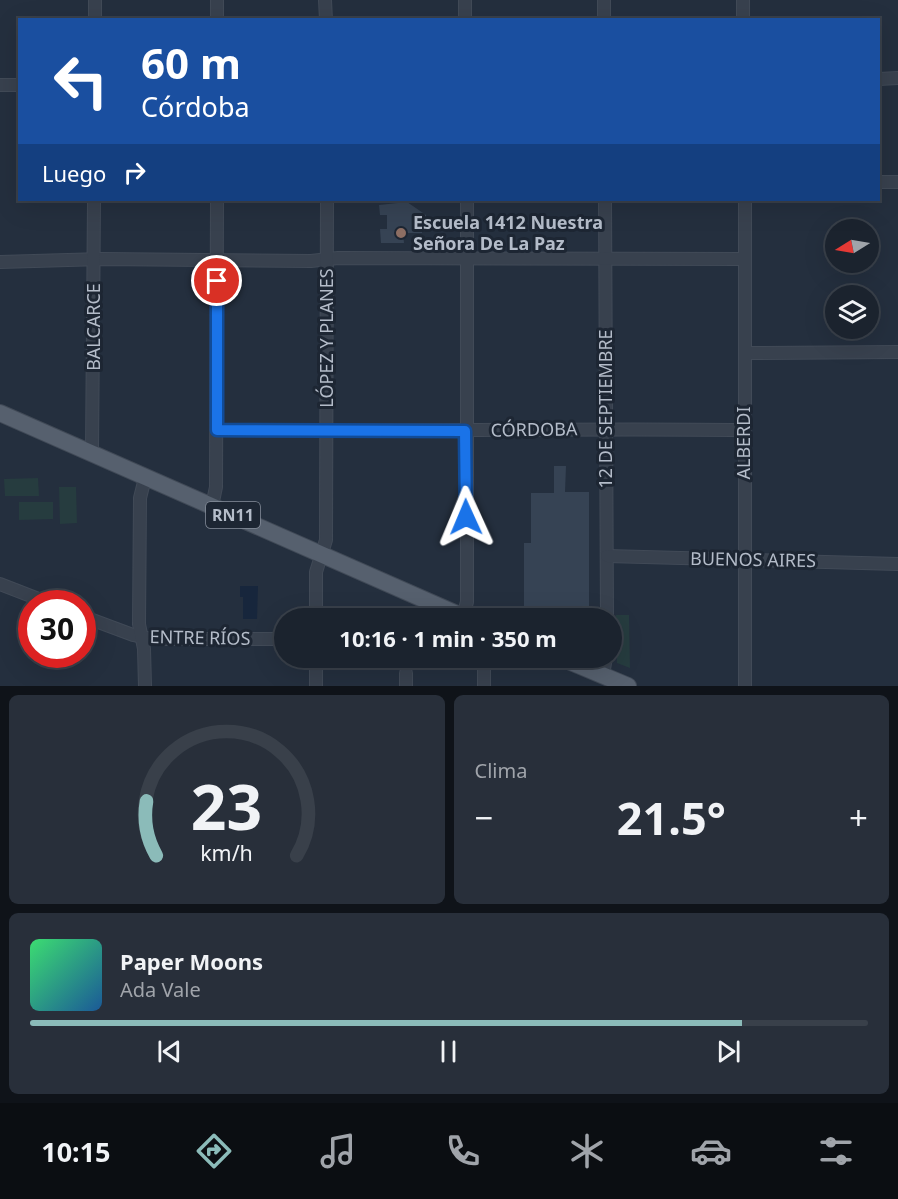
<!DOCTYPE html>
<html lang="es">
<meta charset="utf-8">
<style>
:root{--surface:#1b232e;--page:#282f3a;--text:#f1f3f6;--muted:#a0a4aa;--line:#39404a;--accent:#8bbbb9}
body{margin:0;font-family:"Noto Sans",sans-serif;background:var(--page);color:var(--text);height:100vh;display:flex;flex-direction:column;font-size:22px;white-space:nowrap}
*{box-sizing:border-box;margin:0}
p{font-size:20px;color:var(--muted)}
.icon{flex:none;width:33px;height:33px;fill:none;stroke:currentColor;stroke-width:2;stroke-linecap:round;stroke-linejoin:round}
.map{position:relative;height:686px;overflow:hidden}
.drawer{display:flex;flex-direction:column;gap:9px;padding:9px;background:#0f1319;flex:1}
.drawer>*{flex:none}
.guide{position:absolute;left:18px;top:18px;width:862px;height:183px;border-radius:0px;box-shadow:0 6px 24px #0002,0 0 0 2px var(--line);background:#1a4fa0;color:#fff;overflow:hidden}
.needle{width:39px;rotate:259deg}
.controls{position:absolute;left:825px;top:219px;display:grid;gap:12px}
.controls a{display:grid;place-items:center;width:54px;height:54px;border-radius:50%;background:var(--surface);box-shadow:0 6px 24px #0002,0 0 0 2px var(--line);font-size:30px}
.speed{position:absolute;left:18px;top:590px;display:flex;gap:12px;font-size:30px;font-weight:700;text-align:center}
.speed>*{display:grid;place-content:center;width:78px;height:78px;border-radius:50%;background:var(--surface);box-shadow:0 6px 24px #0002,0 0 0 2px var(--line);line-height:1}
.speed .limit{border:9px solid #d22;background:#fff;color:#111}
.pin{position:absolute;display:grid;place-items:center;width:51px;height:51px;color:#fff;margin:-26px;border:3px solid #fff;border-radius:50%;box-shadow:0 2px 6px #0007}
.me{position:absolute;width:66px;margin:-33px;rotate:359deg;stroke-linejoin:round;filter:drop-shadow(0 0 4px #0008)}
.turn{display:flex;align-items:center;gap:21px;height:126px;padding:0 24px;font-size:27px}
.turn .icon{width:78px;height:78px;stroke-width:2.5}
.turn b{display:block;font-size:42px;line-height:51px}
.then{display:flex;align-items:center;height:57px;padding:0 24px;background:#0003;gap:12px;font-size:22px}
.big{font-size:45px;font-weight:700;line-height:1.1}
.drawer .widget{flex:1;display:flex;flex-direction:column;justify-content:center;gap:9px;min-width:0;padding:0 21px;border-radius:9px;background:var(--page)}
.drawer .dial{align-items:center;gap:0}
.dial svg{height:156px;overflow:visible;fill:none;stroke:var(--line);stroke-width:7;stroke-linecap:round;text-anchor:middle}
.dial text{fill:var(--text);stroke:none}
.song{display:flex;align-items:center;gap:18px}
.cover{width:72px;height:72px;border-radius:9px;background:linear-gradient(135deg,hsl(140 70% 55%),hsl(210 70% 35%))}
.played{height:6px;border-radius:3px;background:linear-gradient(90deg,var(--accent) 85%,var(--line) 85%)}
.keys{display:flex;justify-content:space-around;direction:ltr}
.heat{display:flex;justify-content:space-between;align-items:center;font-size:33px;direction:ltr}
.drawer .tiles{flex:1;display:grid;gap:9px;grid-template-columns:1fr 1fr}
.widget:last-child{grid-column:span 2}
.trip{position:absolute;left:274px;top:608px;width:348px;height:60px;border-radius:30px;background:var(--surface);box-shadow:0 6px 24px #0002,0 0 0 2px var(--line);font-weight:700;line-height:60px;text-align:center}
.dock{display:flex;height:96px;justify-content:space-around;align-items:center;background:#0b0e12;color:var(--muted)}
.dock .icon{width:42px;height:42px}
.dock .active{color:var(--accent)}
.dock b{font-size:27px;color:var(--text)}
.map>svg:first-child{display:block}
.green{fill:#263c3f}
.water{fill:#17263c}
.building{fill:#364354}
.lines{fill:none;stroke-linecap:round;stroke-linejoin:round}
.minor-casing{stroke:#414a57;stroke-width:14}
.major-casing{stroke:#414a57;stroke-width:18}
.minor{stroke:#38414e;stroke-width:12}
.major{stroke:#56606e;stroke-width:16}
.route-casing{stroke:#114b97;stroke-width:15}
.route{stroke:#1a73e8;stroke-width:10}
.education-dot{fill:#8d6e63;stroke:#1d2633;stroke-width:2}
.labels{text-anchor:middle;stroke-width:6;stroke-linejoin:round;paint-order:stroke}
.shield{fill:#1d2633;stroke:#878f9c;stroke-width:1.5}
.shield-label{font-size:16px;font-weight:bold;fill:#b4bcc9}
.poi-label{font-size:18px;font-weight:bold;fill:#b4bcc9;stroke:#1d2633;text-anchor:start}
.street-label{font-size:18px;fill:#b4bcc9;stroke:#1d2633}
</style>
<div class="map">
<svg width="898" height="686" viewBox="0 0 898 686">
<rect width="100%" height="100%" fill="#242f3e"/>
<g class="green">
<path d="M38 478 39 496H5L4 479Z"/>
<path d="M59 487H76L77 523 60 524Z"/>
<path d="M19 502H53V519L19 520Z"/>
<path d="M616 615H629L630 668 617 663Z"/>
</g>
<path class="water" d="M240 586H258L257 619H243V597H240Z"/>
<g class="building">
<path d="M407 202 426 215 427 231H422V233H403L404 243H381L380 229H387V215H380L379 205Z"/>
<path d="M554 466H566L565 492H589V607H524V543H531V493H554Z"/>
</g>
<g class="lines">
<g class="minor-casing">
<g id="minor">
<path d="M217 0V20"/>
<path d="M325 0 326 20"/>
<path d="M465 0V20"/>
<path d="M95 20V0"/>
<path d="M604 20V0"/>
<path d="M743 20V0"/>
<path d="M879 79 898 78"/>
<path d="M0 85H20"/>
<path d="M879 182H898"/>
<path d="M605 200 607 618"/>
<path d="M0 262 102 259 311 261 338 258 744 259"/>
<path d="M745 353 898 352"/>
<path d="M217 430C392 432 568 428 744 430"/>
<path d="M92 454 94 200"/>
<path d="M212 506 216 487 217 200"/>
<path d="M607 556 898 564"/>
<path d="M0 584 49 603"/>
<path d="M82 616 133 635 152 639H285"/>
<path d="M463 616 467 602V200"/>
<path d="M316 618V572L326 540 327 200"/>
<path d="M316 657V686"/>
<path d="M603 675 606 657"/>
<path d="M145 686 144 649 139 624 140 498 145 478"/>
<path d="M406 686V673"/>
<path d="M484 686V657"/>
<path d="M745 686V200"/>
</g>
</g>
<g class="major-casing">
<g id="major">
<path d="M0 413 466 618"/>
<path d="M559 657 628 686"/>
</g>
</g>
<use href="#minor" class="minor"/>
<use href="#major" class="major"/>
</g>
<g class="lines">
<g class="route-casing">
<path id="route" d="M217 281V430L465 431 466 517"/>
</g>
<use href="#route" class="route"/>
</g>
<circle class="education-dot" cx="401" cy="233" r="6"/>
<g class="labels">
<rect class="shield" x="206" y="502" width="54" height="26" rx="4.5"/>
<g class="shield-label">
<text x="233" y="521">RN11</text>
</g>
<g class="poi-label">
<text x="413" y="229">Escuela 1412 Nuestra<tspan x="413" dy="21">Señora De La Paz</tspan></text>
</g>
<g class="street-label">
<text transform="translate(94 327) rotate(-90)" y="6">BALCARCE</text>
<text transform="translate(327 338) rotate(-90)" y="6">LÓPEZ Y PLANES</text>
<text transform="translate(606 409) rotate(-90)" y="6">12 DE SEPTIEMBRE</text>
<text transform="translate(534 430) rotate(-1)" y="6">CÓRDOBA</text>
<text transform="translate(744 443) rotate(-90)" y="6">ALBERDI</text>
<text transform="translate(753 560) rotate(1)" y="6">BUENOS AIRES</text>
<text transform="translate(200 638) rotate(1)" y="6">ENTRE RÍOS</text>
</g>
</g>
</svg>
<div class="controls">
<a><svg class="needle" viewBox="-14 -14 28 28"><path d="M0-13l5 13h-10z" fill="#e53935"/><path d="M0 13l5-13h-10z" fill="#a0a4aa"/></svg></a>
<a><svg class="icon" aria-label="layers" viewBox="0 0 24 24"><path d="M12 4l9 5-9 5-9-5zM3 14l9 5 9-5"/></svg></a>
</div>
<div class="speed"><div class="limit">30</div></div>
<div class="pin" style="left:217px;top:281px;background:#d93025"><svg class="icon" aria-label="arrive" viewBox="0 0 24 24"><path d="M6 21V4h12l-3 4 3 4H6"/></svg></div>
<svg class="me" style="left:466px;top:517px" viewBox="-20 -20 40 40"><path d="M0-17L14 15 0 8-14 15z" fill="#1a73e8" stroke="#fff" stroke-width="4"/></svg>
<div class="trip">10:16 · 1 min · 350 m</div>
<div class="guide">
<div class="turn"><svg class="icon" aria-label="left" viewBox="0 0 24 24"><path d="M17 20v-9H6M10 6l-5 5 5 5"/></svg><div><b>60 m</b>Córdoba</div></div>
<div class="then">Luego<svg class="icon" aria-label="right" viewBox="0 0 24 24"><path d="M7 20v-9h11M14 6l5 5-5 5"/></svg></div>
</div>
</div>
<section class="drawer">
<div class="tiles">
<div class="widget dial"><svg viewBox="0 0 100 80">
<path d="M14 69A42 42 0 1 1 86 69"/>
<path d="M14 69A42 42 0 0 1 9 41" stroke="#8bbbb9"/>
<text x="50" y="56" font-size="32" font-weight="700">23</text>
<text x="50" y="72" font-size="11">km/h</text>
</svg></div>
<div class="widget"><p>Clima</p>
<div class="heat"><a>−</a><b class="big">21.5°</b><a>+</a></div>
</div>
<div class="widget">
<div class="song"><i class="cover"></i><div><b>Paper Moons</b><p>Ada Vale</p></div></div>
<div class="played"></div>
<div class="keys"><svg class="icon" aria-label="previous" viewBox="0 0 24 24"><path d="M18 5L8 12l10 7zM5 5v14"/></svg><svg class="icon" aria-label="pause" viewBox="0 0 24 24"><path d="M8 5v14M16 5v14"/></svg><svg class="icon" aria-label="next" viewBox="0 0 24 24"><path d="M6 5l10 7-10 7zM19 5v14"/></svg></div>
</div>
</div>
</section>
<nav class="dock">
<b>10:15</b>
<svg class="icon active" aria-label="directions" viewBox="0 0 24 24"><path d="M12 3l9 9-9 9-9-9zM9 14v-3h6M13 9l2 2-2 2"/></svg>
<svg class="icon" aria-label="music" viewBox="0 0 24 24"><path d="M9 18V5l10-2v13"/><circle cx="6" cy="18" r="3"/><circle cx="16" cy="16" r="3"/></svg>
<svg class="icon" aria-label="phone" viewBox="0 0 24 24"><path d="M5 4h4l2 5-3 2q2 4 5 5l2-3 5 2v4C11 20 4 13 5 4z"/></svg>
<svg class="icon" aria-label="climate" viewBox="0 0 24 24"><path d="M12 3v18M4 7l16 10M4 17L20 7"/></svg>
<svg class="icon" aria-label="car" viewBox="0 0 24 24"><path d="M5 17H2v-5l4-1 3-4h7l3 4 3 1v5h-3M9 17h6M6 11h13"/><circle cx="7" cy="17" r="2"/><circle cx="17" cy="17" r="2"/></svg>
<svg class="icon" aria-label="filters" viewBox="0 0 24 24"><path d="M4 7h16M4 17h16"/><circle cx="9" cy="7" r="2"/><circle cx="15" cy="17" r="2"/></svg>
</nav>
